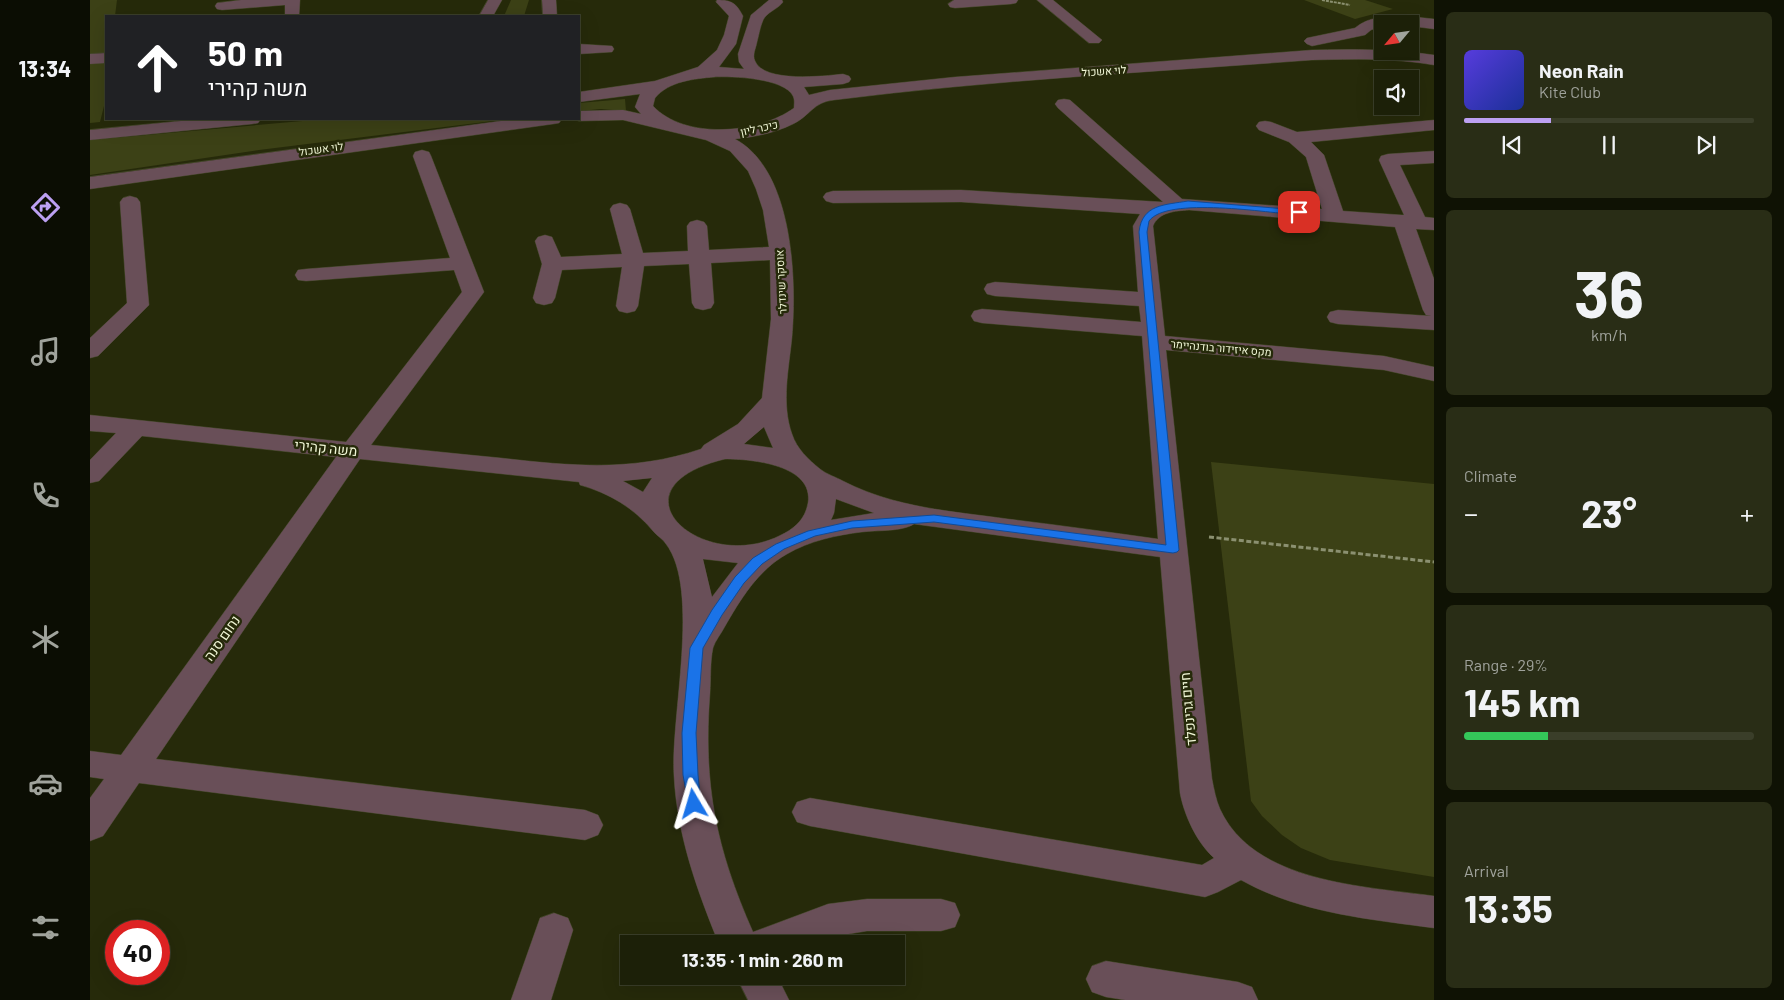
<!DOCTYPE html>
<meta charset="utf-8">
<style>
:root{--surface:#1c2008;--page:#292d16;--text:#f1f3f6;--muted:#a0a39c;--line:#3a3e29;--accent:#bca0f2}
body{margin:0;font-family:Barlow,Heebo,sans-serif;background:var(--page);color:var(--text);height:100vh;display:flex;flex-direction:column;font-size:19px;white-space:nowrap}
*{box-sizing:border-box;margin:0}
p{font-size:16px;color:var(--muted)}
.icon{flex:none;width:28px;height:28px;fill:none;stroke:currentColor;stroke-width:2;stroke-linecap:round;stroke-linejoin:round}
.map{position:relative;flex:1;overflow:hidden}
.side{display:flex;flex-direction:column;gap:12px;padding:12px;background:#0f1204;width:350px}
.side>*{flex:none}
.top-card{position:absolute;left:15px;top:15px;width:475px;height:105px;border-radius:0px;box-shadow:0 5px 20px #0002,0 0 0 1px var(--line);background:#202124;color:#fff;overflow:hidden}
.needle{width:32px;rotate:241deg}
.fabs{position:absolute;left:1284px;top:15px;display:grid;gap:10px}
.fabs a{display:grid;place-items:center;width:45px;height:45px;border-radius:0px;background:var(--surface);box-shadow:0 5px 20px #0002,0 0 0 1px var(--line);font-size:25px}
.speed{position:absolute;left:15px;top:920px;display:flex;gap:10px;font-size:25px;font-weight:700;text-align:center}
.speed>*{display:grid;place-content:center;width:65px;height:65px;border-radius:50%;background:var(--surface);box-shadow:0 5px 20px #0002,0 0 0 1px var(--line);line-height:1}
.speed .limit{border:8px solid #d22;background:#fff;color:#111}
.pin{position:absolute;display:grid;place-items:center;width:42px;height:42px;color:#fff;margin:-21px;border-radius:10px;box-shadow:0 2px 8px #0006}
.me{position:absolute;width:55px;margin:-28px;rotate:353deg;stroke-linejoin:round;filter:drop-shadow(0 0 4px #0008)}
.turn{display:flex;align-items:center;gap:18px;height:105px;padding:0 20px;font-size:22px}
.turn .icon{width:65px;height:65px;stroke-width:2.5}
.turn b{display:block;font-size:35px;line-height:42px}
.big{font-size:38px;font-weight:700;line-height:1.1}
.side .widget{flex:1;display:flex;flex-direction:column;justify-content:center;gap:8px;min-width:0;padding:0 18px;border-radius:8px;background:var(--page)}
.side .dial{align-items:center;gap:0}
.dial b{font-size:65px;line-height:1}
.song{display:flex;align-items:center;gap:15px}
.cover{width:60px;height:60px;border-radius:8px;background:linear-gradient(135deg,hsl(250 70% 55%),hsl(230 70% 35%))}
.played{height:5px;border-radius:2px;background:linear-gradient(90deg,var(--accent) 30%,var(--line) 30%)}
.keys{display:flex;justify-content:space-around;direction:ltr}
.heat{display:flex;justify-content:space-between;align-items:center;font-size:28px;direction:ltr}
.charge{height:8px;border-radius:4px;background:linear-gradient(90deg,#34c759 29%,var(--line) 0)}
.trip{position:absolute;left:530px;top:935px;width:285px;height:50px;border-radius:0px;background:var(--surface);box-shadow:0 5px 20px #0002,0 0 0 1px var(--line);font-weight:700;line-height:50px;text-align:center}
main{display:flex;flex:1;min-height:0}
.tabs{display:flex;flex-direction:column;width:90px;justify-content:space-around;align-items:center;background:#0b0d03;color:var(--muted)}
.tabs .icon{width:35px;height:35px}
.tabs .active{color:var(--accent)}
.tabs b{font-size:22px;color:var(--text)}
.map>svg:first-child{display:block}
.green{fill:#3c4116}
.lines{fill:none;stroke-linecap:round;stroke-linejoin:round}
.minor-casing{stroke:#424727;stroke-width:1}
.path-far1{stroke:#8b9070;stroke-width:2;stroke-dasharray:3 1;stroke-linecap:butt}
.path{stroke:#8b9070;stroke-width:3;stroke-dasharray:5 2.5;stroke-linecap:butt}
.minor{fill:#694f58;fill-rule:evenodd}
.route{fill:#1a73e8;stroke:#114b97}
.labels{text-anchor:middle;stroke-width:5;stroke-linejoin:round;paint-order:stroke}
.far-street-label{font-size:11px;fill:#f1f7d7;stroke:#262a0a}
.street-label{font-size:14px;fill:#f1f7d7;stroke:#262a0a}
</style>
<main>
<nav class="tabs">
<b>13:34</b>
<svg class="icon active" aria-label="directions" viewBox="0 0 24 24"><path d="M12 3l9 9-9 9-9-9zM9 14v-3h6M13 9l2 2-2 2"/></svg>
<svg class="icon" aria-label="music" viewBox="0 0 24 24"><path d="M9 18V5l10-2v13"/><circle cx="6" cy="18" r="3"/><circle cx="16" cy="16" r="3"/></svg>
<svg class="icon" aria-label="phone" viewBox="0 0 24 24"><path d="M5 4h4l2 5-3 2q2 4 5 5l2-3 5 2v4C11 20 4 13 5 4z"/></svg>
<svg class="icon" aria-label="climate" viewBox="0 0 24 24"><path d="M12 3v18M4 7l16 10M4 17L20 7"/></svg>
<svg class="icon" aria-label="car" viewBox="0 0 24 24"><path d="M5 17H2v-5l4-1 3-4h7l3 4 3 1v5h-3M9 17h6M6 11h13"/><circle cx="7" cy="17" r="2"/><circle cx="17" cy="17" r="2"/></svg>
<svg class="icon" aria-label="filters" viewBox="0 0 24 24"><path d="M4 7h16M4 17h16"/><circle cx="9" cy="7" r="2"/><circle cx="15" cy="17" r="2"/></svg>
</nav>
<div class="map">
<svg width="1344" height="1000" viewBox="0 0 1344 1000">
<rect width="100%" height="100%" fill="#262a0a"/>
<g class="green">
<path d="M0 0H27L25 16H16V53L0 54Z"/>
<path d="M421 0H439L434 16H414Z"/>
<path d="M1214 0H1275L1303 9 1265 19Z"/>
<path d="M16 61V98L10 122 0 123V63Z"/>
<path d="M535 99 536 111 511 109 489 111V103Z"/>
<path d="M235 119H419L169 150 0 175V140Z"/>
<path d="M1121 462 1344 484V877L1240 860 1211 848 1192 835 1172 816 1161 801Z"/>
</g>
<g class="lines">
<g class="minor-casing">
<g id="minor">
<path d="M151 0H210L209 16H195V5L132 10 127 9 125 6 127 3Z"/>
<path d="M398 0H412L403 16H389Z"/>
<path d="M452 0H466L467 16H453Z"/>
<path d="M627 0C642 0 646 3 653 16L646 44 629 67 654 69 649 62 648 54 661 15 679 0H692L693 2C689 8 680 11 675 17 671 22 669 35 667 42 666 48 662 55 665 61 674 83 734 76 753 74L759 76 761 79 759 82 753 84 714 87 719 95 740 90 865 77 1222 50C1264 49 1303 49 1344 55V65C1304 58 1263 59 1222 60 1063 72 902 80 744 100 723 102 720 116 703 124 685 133 664 137 645 139 703 170 707 279 702 337 699 368 691 403 702 434 707 449 718 459 730 469 736 474 746 477 753 481 806 508 861 511 918 519 968 525 1018 532 1068 539L1052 336 892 323 884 321 881 316 884 311 892 309 1051 322 1049 306 905 296 897 294 894 289 897 284 905 282 1048 292 1043 226 1050 214 871 202 743 203 736 201 733 197 736 193 743 191 871 190 1073 202 968 108 965 104 968 100 974 99 980 100 1092 199 1232 209 1216 157 1199 142 1169 130 1166 126 1169 122 1175 121 1181 122 1207 132 1344 120V130L1221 142 1234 155 1253 211 1312 215H1314L1289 160 1291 156 1298 154 1344 151V163L1310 165 1335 217 1344 218V230L1326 229 1344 279V330L1248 324 1240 322 1237 317 1240 312 1248 310 1341 316 1336 315 1333 310 1305 227 1099 210C1085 211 1069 212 1063 226L1075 336 1294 356 1344 367V381L1294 370 1076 350 1122 779C1124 789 1126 800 1130 809 1164 883 1274 886 1344 896V928C1278 919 1210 913 1151 880L1128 892 1115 897 720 826 707 822 702 812 707 802 720 798 1112 865 1124 858C1107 843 1094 815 1090 793L1070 557 824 524C812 532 787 530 772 532 747 535 719 541 697 554 668 570 650 600 634 628 631 634 625 641 623 648 620 662 621 679 620 693 613 785 626 848 663 932L738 904 777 899H851L865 903 870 915 865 927 851 931H777L740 937 723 944H629C607 890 587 835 584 776 580 718 611 590 576 544 573 539 567 536 563 531 544 508 519 493 490 485L489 482 270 459 66 759 495 810 508 815 513 825 508 835 495 840 49 783 13 836 0 841V798L14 779 0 777V751L31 755 246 457 52 436 9 481 0 483V460L26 433 0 431V415L256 442 372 292 364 270 216 281 208 280 205 275 208 270 216 269 360 258 323 156 325 152 332 150 339 152 341 156 394 292 281 445C324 449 367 454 411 458 481 466 543 472 611 449L614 445 648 424 672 398 681 319 680 260 621 263 624 303 621 308 613 310 605 308 602 303 599 264 554 266 548 306 545 311 537 313 529 311 526 306 532 267 472 270 465 298 462 303 454 305 446 303 443 298 452 264 445 241 448 237 455 235 462 237 471 257 532 254 520 209 523 205 530 203 537 205 540 209 553 253 598 251 597 226 600 222 607 220 614 222 617 226 619 250 679 247 673 210 666 189 658 171 640 151 616 140 533 120 489 121 482 119H489V111L533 110 551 114 545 107 550 94 489 102V92L565 81 608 67 627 50 634 35 639 16 626 2ZM624 77C642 76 694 78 703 96 705 100 704 104 704 108 668 134 595 140 563 106L565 98C579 81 604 79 624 77ZM674 427 683 448 654 444ZM635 459C662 459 724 465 718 503 715 520 704 529 689 536 611 574 515 488 635 459ZM562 478 553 492 533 481ZM746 499 784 513 741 520 744 513ZM613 559 648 563 622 597Z"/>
<path d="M864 0H928L926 3 921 4 865 8 860 7 858 4Z"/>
<path d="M947 0H963L1012 40 1009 43H999Z"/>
<path d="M1316 16 1344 19V29L1320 26V24H1292V26L1281 30 1275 35 1222 46 1217 44 1214 41 1217 38 1265 28C1279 16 1298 16 1316 16Z"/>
<path d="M489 44 522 46 524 49 522 52 489 54Z"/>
<path d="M16 53V63L0 64V54Z"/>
<path d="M111 119H171L168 123 162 124 0 140V130Z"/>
<path d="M426 119H472L469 123 463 124 0 189V177Z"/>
<path d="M40 196 47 198 50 202 59 305 8 356 0 358V338L37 303 30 202 33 198Z"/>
<path d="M464 913 478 918 483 930 461 1000H421L450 918Z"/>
<path d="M1016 961 1148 982 1162 987 1168 1000H1035L1016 997 1002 992 996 979 1002 966Z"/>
<path d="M646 976H687L699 1000H658Z"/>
</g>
</g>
<path class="path-far1" d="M1232 0 1260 5"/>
<path class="path" d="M1119 537 1344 562"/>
<use href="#minor" class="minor"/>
</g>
<path class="route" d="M1098 201 1209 210 1213 212 1209 215C1179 213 1077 196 1059 221L1057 232 1089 550 1087 552 1083 553 844 522 762 528 725 536 694 549 672 564 654 583 632 615 613 648 606 733 608 775 611 804 609 808 604 809 599 808 593 775 592 733 600 648 622 610 645 577 663 558 686 544 718 531 762 521 844 515 1076 545 1049 232C1052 204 1075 205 1098 201Z"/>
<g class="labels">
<g class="far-street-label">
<text transform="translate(1014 71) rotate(-4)" y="4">לוי אשכול</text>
<text transform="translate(669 128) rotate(-12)" y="4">כיכר ליון</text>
<text transform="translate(231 149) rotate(-8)" y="4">לוי אשכול</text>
<text transform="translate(691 282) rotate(-93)" y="4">אוסקר שינדלר</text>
<text transform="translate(1131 348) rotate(5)" y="4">מקס איזידור בודנהיימר</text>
</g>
<g class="street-label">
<text transform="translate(236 448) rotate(6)" y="5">משה קהירי</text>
<text transform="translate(132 638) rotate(-55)" y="5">נחום סנה</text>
<text transform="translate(1098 709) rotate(-95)" y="5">חיים גרינפלד</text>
</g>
</g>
</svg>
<div class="fabs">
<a><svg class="needle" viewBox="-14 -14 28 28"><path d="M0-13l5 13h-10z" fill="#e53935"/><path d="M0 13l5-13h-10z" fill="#a0a39c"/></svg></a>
<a><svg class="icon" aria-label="sound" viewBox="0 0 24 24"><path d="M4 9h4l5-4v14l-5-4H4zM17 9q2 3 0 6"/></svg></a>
</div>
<div class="speed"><div class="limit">40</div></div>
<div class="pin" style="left:1209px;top:212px;background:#d93025"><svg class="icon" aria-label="arrive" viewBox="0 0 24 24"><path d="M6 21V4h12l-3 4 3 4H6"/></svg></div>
<svg class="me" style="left:604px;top:804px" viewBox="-20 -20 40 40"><path d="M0-17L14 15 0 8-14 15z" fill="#1a73e8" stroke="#fff" stroke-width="4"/></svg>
<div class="trip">13:35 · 1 min · 260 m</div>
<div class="top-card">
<div class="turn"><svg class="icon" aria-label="ahead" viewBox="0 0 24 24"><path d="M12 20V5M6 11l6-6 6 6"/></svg><div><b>50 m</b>משה קהירי</div></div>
</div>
</div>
<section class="side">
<div class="widget">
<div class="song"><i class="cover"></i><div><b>Neon Rain</b><p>Kite Club</p></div></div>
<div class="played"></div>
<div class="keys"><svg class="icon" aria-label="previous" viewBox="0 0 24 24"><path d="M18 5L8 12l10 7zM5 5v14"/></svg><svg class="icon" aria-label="pause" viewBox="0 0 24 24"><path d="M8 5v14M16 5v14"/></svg><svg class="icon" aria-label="next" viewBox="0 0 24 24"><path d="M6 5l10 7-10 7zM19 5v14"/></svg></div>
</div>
<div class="widget dial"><b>36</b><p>km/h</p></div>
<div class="widget"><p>Climate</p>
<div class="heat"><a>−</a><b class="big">23°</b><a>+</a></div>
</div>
<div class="widget"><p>Range · 29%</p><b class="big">145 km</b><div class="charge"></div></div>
<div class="widget"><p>Arrival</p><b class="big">13:35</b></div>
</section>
</main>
